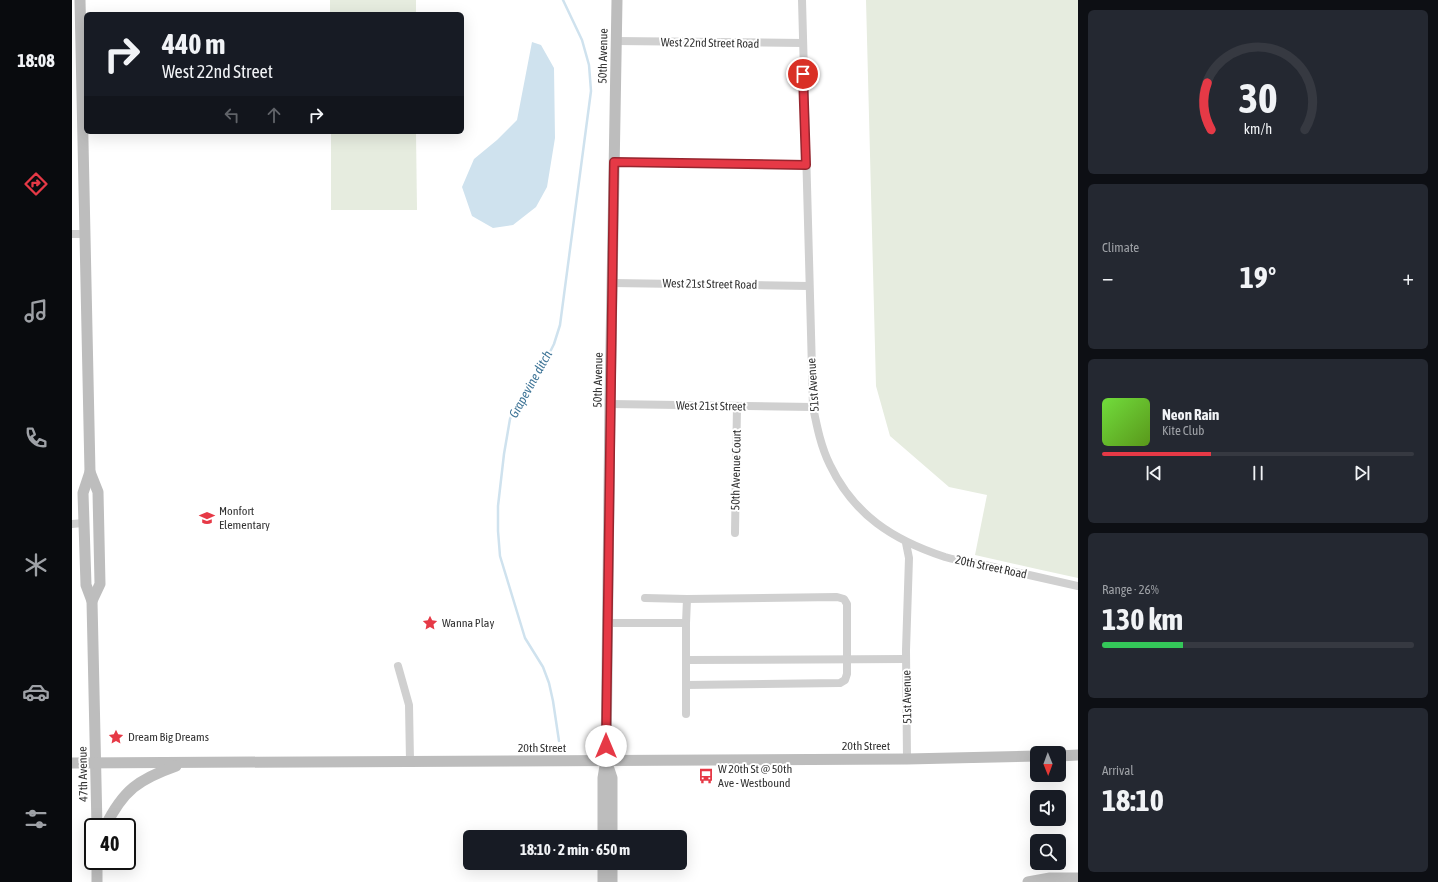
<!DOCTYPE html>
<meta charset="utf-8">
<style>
:root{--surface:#171b24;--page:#242831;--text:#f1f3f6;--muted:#9ea1a6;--line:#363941;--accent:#e63946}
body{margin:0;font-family:"Asap Condensed",sans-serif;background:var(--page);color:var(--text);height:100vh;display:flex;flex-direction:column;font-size:15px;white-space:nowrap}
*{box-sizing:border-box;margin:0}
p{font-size:13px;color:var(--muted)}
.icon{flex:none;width:22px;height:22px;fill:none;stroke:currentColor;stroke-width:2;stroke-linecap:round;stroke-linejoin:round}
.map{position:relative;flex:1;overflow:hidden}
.sheet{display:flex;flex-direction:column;gap:10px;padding:10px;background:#0d0f14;width:360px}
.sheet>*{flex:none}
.banner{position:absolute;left:12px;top:12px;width:380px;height:122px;border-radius:6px;box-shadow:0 4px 16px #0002;background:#171b24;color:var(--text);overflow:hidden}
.needle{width:26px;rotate:179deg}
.fabs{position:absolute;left:958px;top:746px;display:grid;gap:8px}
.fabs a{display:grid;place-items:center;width:36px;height:36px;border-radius:6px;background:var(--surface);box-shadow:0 4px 16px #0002;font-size:20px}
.speed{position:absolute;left:12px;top:818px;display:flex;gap:8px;font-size:20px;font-weight:700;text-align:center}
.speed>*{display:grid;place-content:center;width:52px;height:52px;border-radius:50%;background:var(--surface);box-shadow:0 4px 16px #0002;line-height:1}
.speed .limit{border:2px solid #111;border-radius:6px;background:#fff;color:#111}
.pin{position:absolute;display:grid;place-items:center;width:34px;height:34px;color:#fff;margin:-17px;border:2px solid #fff;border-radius:50%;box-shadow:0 1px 4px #0007}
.me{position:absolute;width:44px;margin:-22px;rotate:0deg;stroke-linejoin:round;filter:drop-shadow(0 0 3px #0008)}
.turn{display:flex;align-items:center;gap:14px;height:84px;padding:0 12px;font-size:18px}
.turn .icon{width:52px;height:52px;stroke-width:2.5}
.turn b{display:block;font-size:28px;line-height:34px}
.lanes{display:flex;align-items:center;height:38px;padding:0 12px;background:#0003;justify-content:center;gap:20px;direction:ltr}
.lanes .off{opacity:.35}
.big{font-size:30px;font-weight:700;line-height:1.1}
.sheet .widget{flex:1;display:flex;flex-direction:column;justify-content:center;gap:6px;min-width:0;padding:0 14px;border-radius:6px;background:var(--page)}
.sheet .dial{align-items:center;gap:0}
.dial svg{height:104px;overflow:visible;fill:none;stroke:var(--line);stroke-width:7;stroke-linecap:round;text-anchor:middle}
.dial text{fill:var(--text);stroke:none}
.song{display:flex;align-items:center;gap:12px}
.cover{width:48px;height:48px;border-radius:6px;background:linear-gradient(135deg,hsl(100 70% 55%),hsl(90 70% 35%))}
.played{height:4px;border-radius:2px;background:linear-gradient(90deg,var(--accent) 35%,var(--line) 35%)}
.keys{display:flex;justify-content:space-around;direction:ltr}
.heat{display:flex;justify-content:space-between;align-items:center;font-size:22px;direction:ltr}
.charge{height:6px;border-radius:3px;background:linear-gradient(90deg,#34c759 26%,var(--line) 0)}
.trip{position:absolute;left:391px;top:830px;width:224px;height:40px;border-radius:6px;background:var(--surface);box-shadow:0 4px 16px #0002;font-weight:700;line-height:40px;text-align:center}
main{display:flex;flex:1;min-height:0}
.dock{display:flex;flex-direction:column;width:72px;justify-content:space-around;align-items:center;background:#090b0e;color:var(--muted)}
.dock .icon{width:28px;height:28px}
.dock .active{color:var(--accent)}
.dock b{font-size:18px;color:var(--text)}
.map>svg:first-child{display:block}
.green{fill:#e6ecdf}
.water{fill:#cfe2ee}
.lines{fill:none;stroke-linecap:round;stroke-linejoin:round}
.stream{stroke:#cfe2ee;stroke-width:2.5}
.street{stroke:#d0d0d0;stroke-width:8}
.secondary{stroke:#bdbdbd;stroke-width:11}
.route-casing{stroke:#96252e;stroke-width:10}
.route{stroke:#e63946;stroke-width:7}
.labels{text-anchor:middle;stroke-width:4;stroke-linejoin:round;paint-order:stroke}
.street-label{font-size:12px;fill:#333;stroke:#fff}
.poi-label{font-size:12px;fill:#333;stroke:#fff;text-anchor:start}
.water-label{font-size:13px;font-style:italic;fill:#3f7597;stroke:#fff}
</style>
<main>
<nav class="dock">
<b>18:08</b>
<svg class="icon active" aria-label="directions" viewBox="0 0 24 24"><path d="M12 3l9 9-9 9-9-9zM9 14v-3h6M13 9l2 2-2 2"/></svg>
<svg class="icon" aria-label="music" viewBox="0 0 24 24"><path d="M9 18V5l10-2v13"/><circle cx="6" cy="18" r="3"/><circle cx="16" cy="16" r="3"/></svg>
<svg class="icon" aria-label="phone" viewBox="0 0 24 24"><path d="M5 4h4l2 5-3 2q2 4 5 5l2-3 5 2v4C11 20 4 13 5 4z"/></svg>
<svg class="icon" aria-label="climate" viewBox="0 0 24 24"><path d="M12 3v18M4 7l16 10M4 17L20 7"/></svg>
<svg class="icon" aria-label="car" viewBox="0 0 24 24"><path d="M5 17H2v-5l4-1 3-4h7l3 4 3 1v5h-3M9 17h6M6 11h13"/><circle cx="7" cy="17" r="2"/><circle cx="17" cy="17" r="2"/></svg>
<svg class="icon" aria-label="filters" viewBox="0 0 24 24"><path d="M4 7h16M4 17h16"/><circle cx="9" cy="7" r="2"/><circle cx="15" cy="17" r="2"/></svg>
</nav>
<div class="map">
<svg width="1006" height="882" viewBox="0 0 1006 882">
<rect width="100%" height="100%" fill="#fff"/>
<g class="green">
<rect x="258" y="0" width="86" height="14"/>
<path d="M794 0H1006V578L965 569 903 555 915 495 877 487 818 436 804 386Z"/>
<path d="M259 132H344L345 210H259Z"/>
</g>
<path class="water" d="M460 42 469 45 482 68 483 138 475 187 464 207 441 225 421 228 400 216 390 187 402 159 425 140 445 120Z"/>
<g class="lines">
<path class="stream" d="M487 741 481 701 477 683 471 667 453 638 428 556 426 531V506L432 454 438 419 445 403 473 362 482 344 488 325 519 91 517 65 510 40 491 0"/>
<g class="street">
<path d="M730 0 741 407C745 427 749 447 758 465 782 515 821 540 873 557 887 561 902 563 917 566 947 573 976 579 1006 586"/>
<path d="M544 41 731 43"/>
<path d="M542 162 734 165"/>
<path d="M0 234H13"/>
<path d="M540 283 737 286"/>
<path d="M538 404 741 407"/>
<path d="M0 524 11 523"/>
<path d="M663 533 665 406"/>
<path d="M834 543 837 558 834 650 835 759"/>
<path d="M573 598 615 599"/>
<path d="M535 623H614L615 599 765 597 772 599 775 604V674L773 680 768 683 614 685"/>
<path d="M614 623V660L834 659"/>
<path d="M614 660V714"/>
<path d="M326 666 337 705 338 761"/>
</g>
<g class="secondary">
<path d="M8 0 18 472 11 493 14 585 20 601 25 827"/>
<path d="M18 472 26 492 28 584 20 601"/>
<path d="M987 756 1006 755"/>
<path d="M0 763 835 759 965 756"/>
<path d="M535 763 540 778V837"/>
<path d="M33 827C51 790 67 779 104 766"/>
<path d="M531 837V778L534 760 538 404 545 0"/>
<path d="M25 861V882"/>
<path d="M531 863V882"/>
<path d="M540 882V863"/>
<path d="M956 882 978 878H1006"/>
</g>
</g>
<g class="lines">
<g class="route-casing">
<path id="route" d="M534 746 542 162 734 165 731 74"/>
</g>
<use href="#route" class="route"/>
</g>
<defs>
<g id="school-bare" transform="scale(1.2)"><path d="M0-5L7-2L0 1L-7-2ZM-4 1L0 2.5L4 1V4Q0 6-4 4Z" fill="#e63946" stroke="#fff" stroke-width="2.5" paint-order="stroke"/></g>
<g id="sight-bare" transform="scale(1.2)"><path d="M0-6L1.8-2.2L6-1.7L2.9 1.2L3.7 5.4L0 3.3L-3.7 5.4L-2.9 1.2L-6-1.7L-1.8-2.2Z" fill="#e63946" stroke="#fff" stroke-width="2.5" paint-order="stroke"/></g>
<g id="bus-bare" transform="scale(1.2)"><path d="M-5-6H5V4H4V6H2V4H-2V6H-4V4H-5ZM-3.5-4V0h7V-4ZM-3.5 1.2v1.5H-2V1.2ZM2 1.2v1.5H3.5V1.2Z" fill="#e63946" stroke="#fff" stroke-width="2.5" paint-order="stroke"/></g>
</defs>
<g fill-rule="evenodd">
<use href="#school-bare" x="135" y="518"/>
<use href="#sight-bare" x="358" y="623"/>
<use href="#sight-bare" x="44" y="737"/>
<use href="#bus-bare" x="634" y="776"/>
</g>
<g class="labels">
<g class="street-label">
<text transform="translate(638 43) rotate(1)" y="4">West 22nd Street Road</text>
<text transform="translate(531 56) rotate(-89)" y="4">50th Avenue</text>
<text transform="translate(638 284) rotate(1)" y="4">West 21st Street Road</text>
<text transform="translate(526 380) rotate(-89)" y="4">50th Avenue</text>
<text transform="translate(741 385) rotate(-94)" y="4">51st Avenue</text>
<text transform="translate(639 406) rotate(1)" y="4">West 21st Street</text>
<text transform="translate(664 470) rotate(-89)" y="4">50th Avenue Court</text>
<text transform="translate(919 567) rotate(12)" y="4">20th Street Road</text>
<text transform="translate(835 697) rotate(-91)" y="4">51st Avenue</text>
<text x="794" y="750">20th Street</text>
<text x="470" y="752">20th Street</text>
<text transform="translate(11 774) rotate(-91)" y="4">47th Avenue</text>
</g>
<g class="poi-label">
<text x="147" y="515">Monfort<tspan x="147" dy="14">Elementary</tspan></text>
<text x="370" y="627">Wanna Play</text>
<text x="56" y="741">Dream Big Dreams</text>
<text x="646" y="773">W 20th St @ 50th<tspan x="646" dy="14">Ave - Westbound</tspan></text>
</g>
<g class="water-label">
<text transform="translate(458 384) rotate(-61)" y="5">Grapevine ditch</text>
</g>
</g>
</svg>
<div class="fabs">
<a><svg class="needle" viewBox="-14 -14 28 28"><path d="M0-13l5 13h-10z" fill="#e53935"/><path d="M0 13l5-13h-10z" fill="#9ea1a6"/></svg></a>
<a><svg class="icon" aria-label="sound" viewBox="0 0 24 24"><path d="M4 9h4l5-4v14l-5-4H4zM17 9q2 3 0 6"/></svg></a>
<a><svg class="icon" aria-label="search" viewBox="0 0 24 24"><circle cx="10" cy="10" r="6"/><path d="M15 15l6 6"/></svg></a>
</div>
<div class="speed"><div class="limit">40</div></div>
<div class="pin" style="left:731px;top:74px;background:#d93025"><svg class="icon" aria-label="arrive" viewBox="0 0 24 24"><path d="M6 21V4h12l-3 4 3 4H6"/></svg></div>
<svg class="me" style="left:534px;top:746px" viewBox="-20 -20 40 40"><circle r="19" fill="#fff"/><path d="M0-13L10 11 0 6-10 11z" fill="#e63946"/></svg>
<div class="trip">18:10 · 2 min · 650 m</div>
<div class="banner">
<div class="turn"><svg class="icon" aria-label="right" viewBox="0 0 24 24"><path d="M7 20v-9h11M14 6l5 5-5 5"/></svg><div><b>440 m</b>West 22nd Street</div></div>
<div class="lanes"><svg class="icon off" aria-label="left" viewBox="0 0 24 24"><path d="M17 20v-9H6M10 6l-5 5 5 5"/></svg><svg class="icon off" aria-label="ahead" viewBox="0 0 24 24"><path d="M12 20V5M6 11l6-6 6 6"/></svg><svg class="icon" aria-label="right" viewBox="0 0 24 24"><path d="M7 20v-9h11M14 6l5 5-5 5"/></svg></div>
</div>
</div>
<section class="sheet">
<div class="widget dial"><svg viewBox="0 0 100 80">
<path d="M14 69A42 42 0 1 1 86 69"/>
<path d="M14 69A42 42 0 0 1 11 33" stroke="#e63946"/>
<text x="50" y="56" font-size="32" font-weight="700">30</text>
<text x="50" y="72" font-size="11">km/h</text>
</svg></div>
<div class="widget"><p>Climate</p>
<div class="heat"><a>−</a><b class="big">19°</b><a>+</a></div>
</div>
<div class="widget">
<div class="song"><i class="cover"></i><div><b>Neon Rain</b><p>Kite Club</p></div></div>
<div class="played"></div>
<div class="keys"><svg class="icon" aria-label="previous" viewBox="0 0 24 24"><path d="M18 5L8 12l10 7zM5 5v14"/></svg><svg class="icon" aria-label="pause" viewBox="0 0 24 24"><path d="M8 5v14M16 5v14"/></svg><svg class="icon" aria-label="next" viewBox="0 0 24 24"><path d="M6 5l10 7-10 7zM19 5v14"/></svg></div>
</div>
<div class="widget"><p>Range · 26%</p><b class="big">130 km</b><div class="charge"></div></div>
<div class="widget"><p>Arrival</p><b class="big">18:10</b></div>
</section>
</main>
